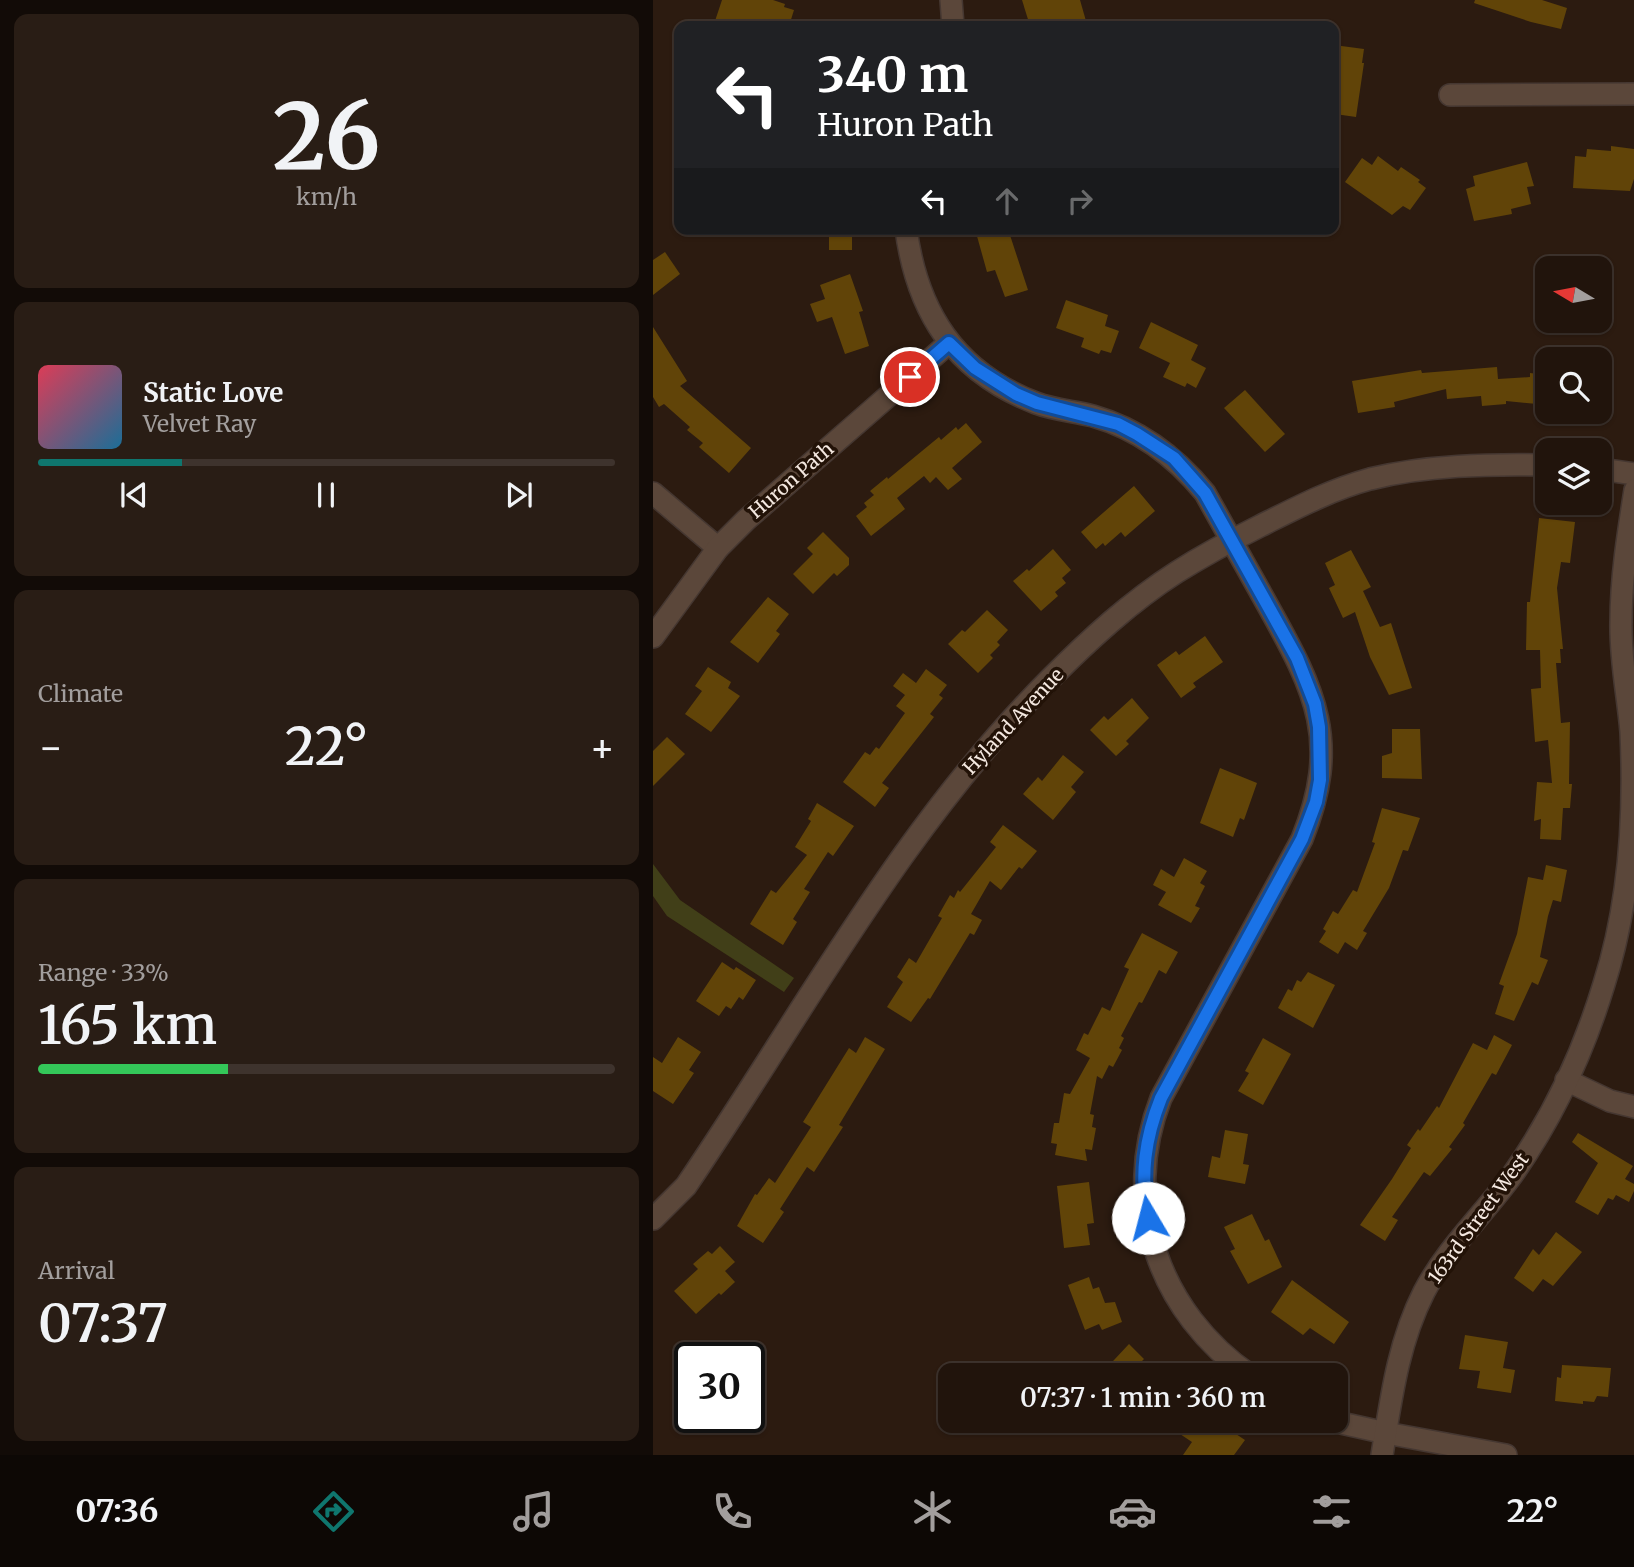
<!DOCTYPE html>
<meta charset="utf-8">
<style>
:root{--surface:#21140c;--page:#291d15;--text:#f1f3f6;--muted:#a29e9d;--line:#3e332d;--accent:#0f766e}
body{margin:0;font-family:Merriweather,serif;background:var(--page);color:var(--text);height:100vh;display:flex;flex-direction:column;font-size:26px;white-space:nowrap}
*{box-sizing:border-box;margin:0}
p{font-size:23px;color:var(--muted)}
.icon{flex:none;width:38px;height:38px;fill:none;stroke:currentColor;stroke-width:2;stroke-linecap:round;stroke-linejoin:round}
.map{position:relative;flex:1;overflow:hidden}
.drawer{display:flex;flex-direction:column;gap:14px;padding:14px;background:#120b07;width:653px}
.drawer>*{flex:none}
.top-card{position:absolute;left:21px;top:21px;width:665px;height:214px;border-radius:14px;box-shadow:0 2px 5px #0004,0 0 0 2px var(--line);background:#202124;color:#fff;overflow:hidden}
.needle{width:46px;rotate:280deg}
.controls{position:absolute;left:882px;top:256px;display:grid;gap:14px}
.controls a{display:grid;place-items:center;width:77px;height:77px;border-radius:14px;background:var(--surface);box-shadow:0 2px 5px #0004,0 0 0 2px var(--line);font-size:35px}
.speed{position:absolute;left:21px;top:1342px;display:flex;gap:14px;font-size:35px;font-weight:700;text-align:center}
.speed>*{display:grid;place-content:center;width:91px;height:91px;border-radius:50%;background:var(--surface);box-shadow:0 2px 5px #0004,0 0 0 2px var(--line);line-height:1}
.speed .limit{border:4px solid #111;border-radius:10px;background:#fff;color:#111}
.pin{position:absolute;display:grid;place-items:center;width:60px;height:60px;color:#fff;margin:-30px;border:4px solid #fff;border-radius:50%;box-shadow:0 2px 7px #0007}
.me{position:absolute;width:77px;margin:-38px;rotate:352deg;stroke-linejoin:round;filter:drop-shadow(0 0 5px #0008)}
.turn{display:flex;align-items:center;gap:24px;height:147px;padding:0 28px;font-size:32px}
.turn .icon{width:91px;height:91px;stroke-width:2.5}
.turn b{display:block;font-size:49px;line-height:60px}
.lanes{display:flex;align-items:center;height:66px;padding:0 28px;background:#0003;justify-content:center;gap:35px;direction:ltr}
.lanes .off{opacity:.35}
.big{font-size:52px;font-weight:600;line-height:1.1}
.drawer .widget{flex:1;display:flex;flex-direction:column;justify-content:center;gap:10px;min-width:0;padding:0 24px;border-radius:14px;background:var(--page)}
.drawer .dial{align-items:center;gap:0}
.dial b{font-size:91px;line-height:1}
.song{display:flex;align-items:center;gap:21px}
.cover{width:84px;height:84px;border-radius:10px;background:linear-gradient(135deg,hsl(350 70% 55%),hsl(200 70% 35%))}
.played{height:7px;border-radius:4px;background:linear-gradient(90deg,var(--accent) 25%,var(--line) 25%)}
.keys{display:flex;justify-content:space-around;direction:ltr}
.heat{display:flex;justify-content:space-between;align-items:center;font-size:38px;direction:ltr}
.charge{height:10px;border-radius:5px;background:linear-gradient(90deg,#34c759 33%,var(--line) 0)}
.trip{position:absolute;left:285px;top:1363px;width:410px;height:70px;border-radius:14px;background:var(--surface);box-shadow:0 2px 5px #0004,0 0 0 2px var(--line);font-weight:600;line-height:70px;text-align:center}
.tab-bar{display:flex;height:112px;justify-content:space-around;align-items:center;background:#0d0805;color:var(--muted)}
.tab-bar .icon{width:49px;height:49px}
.tab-bar .selected{color:var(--accent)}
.tab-bar b{font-size:32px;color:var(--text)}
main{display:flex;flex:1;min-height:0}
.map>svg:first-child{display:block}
.green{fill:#413f18}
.building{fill:#614408}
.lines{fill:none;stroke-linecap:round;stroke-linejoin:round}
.minor-casing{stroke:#453731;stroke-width:24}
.minor{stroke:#5b473a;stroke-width:21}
.route-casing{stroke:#114b97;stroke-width:18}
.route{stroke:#1a73e8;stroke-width:12}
.labels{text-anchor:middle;stroke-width:7;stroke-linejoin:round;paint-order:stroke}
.street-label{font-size:19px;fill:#f4e8e0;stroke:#221207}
</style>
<main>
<section class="drawer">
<div class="widget dial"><b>26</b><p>km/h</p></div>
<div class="widget">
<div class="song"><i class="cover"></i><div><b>Static Love</b><p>Velvet Ray</p></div></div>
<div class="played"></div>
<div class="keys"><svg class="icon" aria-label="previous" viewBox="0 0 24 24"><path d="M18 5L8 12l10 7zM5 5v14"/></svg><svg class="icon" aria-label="pause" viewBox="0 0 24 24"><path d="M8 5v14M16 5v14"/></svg><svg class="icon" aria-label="next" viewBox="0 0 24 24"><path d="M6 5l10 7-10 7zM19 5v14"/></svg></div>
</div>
<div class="widget"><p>Climate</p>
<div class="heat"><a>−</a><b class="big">22°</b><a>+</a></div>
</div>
<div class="widget"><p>Range · 33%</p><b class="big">165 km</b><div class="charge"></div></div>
<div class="widget"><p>Arrival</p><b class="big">07:37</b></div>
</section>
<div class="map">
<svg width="982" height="1455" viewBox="0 0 982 1455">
<rect width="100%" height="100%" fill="#2c1b10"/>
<path class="green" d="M0 864 27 900 141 978 131 992 14 916 0 896Z"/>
<g class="building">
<path d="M69 0H120L132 4 131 7 141 10 136 26H78L62 21Z"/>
<path d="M369 0H427L433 21 415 26H377Z"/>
<path d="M822 0H889L914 8 908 29 878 22 821 3Z"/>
<path d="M681 45 711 49 709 63H711L703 117 682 114Z"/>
<path d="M958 146 981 149V179L977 191 920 188 922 156 933 157 934 149 958 151Z"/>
<path d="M725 156 745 171 748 167 767 180 765 182 773 188 757 210 750 206 739 215 692 182 709 158 719 165Z"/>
<path d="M874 162 881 186 874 187 878 204 858 209 859 214 821 221 813 189 822 186 820 176Z"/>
<rect x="176" y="229" width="23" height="21"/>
<path d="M322 229H355L375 290 352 297 342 270 334 272Z"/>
<path d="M12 252 27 274 0 295V260Z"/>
<path d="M197 274 210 311 206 312 216 346 192 354 179 317 164 322 157 304 172 299 167 285Z"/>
<path d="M413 300 455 315 452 326 466 331 458 353 448 350 446 354 428 347 431 338 403 328Z"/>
<path d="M498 322 545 345 538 360 553 368 543 388 534 383 532 387 510 377 517 363 486 348Z"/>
<path d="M0 327 34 381 27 386 98 448 76 473 46 447 50 443 34 430 37 427 11 404 6 407 0 397Z"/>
<path d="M844 367 845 379 877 377V373L894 375V405L853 401V404L829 406 828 396 794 399 793 389 741 402 742 407 705 413 699 381 768 370 769 373Z"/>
<path d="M592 390 632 434 612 452 571 408Z"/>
<path d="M313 423 329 442 299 468 309 479 295 490 283 477 277 483 271 476 244 498 252 509 218 536 203 516 214 507 211 503 221 495 217 491 234 477 235 479 286 437 288 440 303 427 305 430Z"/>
<path d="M481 486 502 511 472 537 468 532 452 546 450 543 443 549 428 532Z"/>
<path d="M886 518 922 522 917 563 908 562 904 588 910 649H907L908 663H903L908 723 917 722 916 784H919L917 808H910L908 840 887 839 888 819 881 821 884 782 899 783 895 740 882 742 878 689 888 688 887 650H873L874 602H877Z"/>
<path d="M170 532 196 558V565L184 576 181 573 160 594 140 574 160 554 154 548Z"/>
<path d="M400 549 418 570 409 578 413 583 402 592 405 596 388 611 360 581 374 569 376 571Z"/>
<path d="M698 550 718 587 710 591 727 627 738 623 759 688 736 695 717 657 702 612 690 618 676 588 682 585 672 563Z"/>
<path d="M115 597 136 614 123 631 127 634 105 663 77 642Z"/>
<path d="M334 610 355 630 344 642 347 645 337 655 340 658 325 673 295 644 309 630 312 632Z"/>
<path d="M552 636 570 662 540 683 543 687 528 698 504 665 523 651 526 655Z"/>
<path d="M55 667 78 682 75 688 87 696 58 732 32 714 49 691 42 686Z"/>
<path d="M273 669 294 685 286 695 290 698 277 714 281 717 229 783 236 788 222 807 190 782 212 752 217 755 223 747 226 749 252 713 243 706 252 695 240 686 250 673 263 683Z"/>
<path d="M479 698 496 718 473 741 476 744 463 756 437 730 451 716 455 720Z"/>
<path d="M739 729H767L769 779 729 778V756L739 753Z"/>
<path d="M14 737 32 754 0 786V751Z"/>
<path d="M410 755 431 772 418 787 423 792 400 820 370 794 385 777 389 781Z"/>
<path d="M567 768 604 783 591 820 587 818 580 837 547 823Z"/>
<path d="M164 803 201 826 180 856 175 852 151 889 157 892 140 919 144 922 130 945 97 924 118 890 123 893 154 855 142 847 158 821 155 819Z"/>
<path d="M729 808 767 818 755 851 750 850 736 888 710 931 714 933 704 950 692 942 685 954 666 942 673 931 670 929 680 911 685 914 700 890 704 892 722 843 719 842Z"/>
<path d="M350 825 384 851 369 869 366 867 348 890 337 881 318 914 329 920 321 935 317 933 277 999 275 998 258 1022 234 1007 250 982 244 977 256 958 263 963 289 918 285 916 297 895 301 898 305 890 307 892 343 847 337 842Z"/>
<path d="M531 858 554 871 547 883 552 886 542 906 547 908 538 923 505 905 513 892 500 885 508 869 521 877Z"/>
<path d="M893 865 914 870 908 902 900 900 895 916 887 957 895 960 885 985 879 982 861 1021 842 1014 851 986 846 984 864 934 875 877 890 880Z"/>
<path d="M489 933 525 952 513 974 506 970 489 1003 486 1002 468 1036 471 1038 466 1048 469 1050 460 1067 456 1065 449 1079 444 1076 437 1114 441 1115 439 1127 443 1128 439 1150 432 1149 434 1161 402 1155 404 1144 398 1143 401 1123H406L411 1093 417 1094 437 1058 423 1050 431 1033 435 1035 449 1007 457 1011 476 969 471 967Z"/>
<path d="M69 962 81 970 83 967 103 980 90 1000 86 997 78 1009 73 1006 66 1016 43 1001Z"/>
<path d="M655 972 682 985 660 1028 625 1008 635 989 639 991 644 980 648 982Z"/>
<path d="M841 1035 859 1045 843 1075 839 1073 810 1123 812 1125 796 1147 799 1149 777 1176 771 1172 739 1217 745 1220 732 1241 707 1225 739 1179 758 1148 754 1145 765 1129 767 1131 784 1106 786 1108 820 1043 834 1050Z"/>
<path d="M25 1037 48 1052 36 1070 41 1073 20 1104 0 1091V1057L9 1063Z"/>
<path d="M212 1037 232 1049 186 1125 190 1127 161 1172 154 1167 127 1209 131 1212 110 1243 84 1226 102 1194 104 1195 116 1178 122 1183 158 1127 150 1122 196 1048 203 1053Z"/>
<path d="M610 1038 638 1054 610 1105 585 1091 596 1073 592 1071Z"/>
<path d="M572 1130 595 1134 590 1164 596 1165 592 1184 555 1177 559 1156 567 1158Z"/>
<path d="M925 1133 980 1166 972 1179 981 1184V1191L976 1202 963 1195 960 1200 955 1198 945 1215 922 1202 945 1163 919 1142Z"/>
<path d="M436 1182 441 1223 434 1224 437 1245 411 1248 404 1186Z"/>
<path d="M599 1214 612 1241 616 1239 629 1267 595 1284 577 1251 582 1249 571 1227Z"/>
<path d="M903 1232 929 1252 900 1286 890 1279 880 1292 861 1278 880 1249 886 1255Z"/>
<path d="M67 1246 82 1262 72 1271 82 1282 68 1295 66 1293 43 1314 21 1291 45 1269 40 1264 55 1251 59 1254Z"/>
<path d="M436 1277 440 1289 446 1287 452 1303 462 1302 469 1322 449 1330 446 1324 432 1330 415 1285Z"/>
<path d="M639 1280 696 1322 681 1344 657 1328 650 1335 618 1312Z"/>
<path d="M812 1335 855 1342 850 1368 862 1370 858 1393 824 1388 827 1371 806 1369Z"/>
<path d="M476 1344 491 1359 488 1362 502 1376H446Z"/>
<path d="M909 1365 958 1368 955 1397 944 1396 941 1402 930 1401V1404L902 1401 904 1377 908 1378Z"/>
<path d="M531 1421H569L585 1432 583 1434 592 1440 581 1455H530L539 1442 524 1432Z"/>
</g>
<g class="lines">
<g class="minor-casing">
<g id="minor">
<path d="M298 0 300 26"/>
<path d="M797 95 982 94"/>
<path d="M253 229C264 312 302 372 383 403 401 410 421 411 440 416 485 429 522 456 552 493 573 530 594 568 615 606 663 692 688 742 649 839L508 1098C467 1203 506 1313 598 1376"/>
<path d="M947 469 982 474"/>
<path d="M0 493 65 548"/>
<path d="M0 637 65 548 93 520 296 343"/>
<path d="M913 1080 957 1101 982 1107"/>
<path d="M0 1219 33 1186C150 1014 249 827 397 679 436 640 477 602 524 572 551 555 579 540 607 526 643 508 677 490 717 479 773 465 836 464 894 465"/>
<path d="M679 1421 733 1433 853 1455"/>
<path d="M729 1455C738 1399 745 1343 771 1292 794 1248 831 1214 860 1174 900 1117 931 1050 951 984 977 903 982 817 978 732 975 696 967 659 968 622 968 578 975 534 982 490"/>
</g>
</g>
<use href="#minor" class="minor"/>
</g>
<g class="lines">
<g class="route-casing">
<path id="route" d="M257 377 296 343 322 368 363 394 384 403 465 424 484 434 521 458 552 493 644 658 662 704 666 727 667 780 663 802 649 839 508 1098C492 1138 487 1175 495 1218"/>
</g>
<use href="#route" class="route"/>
</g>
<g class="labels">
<g class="street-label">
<text transform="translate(138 480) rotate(-41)" y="7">Huron Path</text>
<text transform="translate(360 721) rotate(-47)" y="7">Hyland Avenue</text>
<text transform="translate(825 1218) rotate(-54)" y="7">163rd Street West</text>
</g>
</g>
</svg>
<div class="controls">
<a><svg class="needle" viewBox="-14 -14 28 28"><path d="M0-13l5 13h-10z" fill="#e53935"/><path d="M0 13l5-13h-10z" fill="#a29e9d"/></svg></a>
<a><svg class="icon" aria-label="search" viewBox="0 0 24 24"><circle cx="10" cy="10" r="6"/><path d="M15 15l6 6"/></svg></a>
<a><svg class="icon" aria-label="layers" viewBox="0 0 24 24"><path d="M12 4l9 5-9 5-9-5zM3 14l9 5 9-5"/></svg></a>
</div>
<div class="speed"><div class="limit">30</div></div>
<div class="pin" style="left:257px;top:377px;background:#d93025"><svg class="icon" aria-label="arrive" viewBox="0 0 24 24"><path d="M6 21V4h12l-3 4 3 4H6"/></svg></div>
<svg class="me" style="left:495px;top:1218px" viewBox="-20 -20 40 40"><circle r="19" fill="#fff"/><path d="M0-13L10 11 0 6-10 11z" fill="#1a73e8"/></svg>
<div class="trip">07:37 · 1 min · 360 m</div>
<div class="top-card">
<div class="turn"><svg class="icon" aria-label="left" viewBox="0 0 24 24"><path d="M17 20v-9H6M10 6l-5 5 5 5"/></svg><div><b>340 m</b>Huron Path</div></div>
<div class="lanes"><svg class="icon" aria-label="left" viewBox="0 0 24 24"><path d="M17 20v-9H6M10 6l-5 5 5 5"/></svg><svg class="icon off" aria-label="ahead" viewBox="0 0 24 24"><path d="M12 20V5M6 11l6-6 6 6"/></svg><svg class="icon off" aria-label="right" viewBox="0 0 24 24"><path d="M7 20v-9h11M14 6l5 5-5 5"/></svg></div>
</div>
</div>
</main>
<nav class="tab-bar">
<b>07:36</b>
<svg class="icon selected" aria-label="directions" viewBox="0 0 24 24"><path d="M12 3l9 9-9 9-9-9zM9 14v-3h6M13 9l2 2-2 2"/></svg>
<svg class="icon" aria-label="music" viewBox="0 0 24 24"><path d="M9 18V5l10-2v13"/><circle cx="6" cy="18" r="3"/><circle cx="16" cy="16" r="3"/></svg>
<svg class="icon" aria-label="phone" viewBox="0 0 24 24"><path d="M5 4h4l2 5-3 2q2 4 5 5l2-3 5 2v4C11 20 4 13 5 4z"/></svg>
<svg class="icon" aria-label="climate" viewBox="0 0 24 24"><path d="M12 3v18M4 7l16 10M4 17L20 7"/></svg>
<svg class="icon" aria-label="car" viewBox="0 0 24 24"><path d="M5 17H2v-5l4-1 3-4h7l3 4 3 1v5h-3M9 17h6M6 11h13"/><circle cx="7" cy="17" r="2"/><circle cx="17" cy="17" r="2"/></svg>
<svg class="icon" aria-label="filters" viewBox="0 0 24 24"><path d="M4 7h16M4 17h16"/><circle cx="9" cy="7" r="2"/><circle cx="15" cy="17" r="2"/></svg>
<b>22°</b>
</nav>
